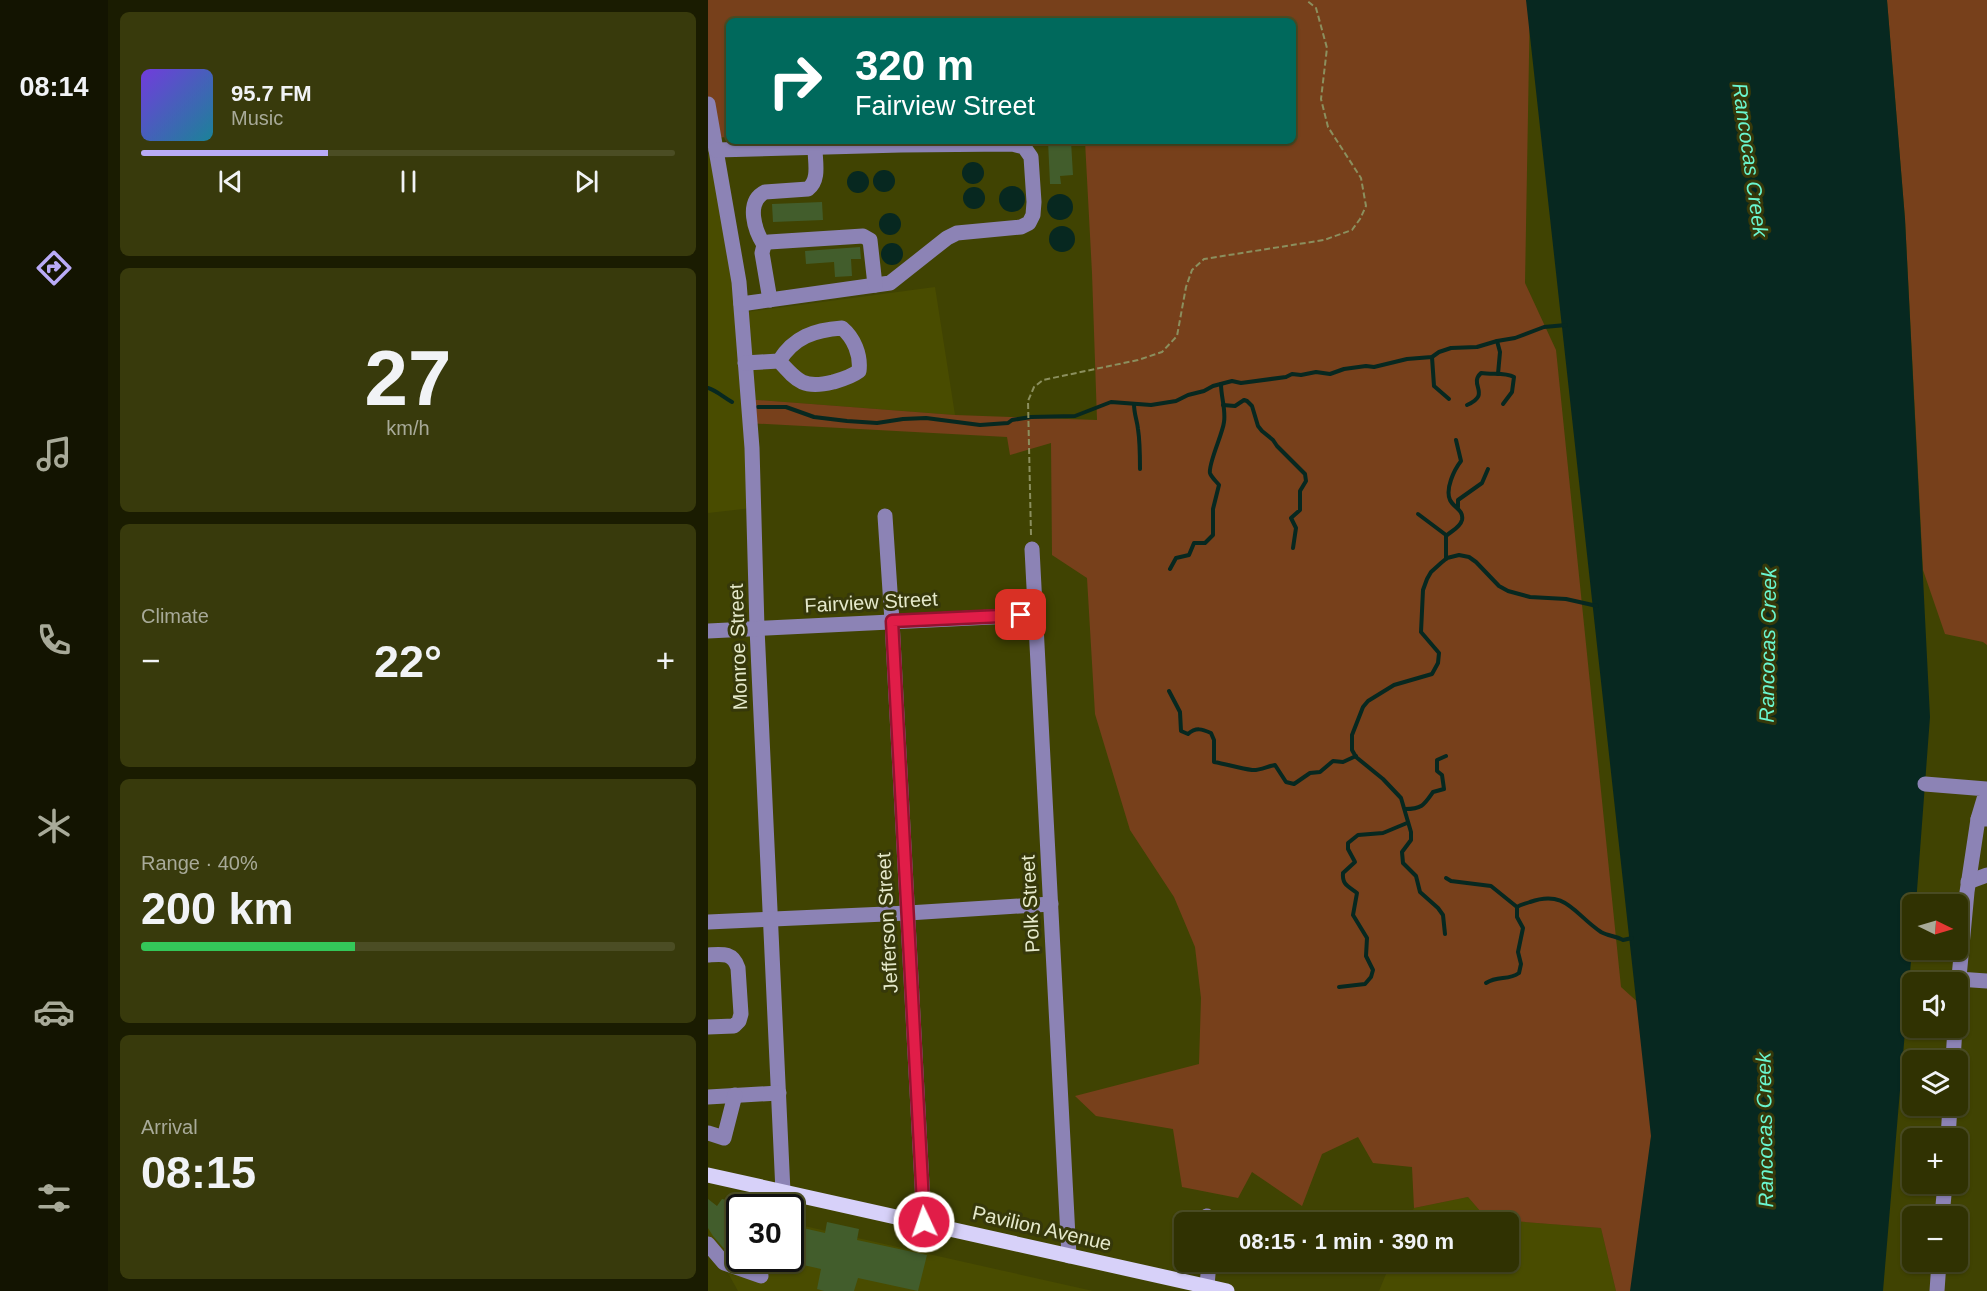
<!DOCTYPE html>
<meta charset="utf-8">
<style>
:root{--surface:#303202;--page:#383a0c;--text:#f1f3f6;--muted:#a8aa99;--line:#4b4d24;--accent:#b9abf7}
body{margin:0;font-family:Arial,sans-serif;background:var(--page);color:var(--text);height:100vh;display:flex;flex-direction:column;font-size:22px;white-space:nowrap}
*{box-sizing:border-box;margin:0}
p{font-size:20px;color:var(--muted)}
.icon{flex:none;width:33px;height:33px;fill:none;stroke:currentColor;stroke-width:2;stroke-linecap:round;stroke-linejoin:round}
.map{position:relative;flex:1;overflow:hidden}
.drawer{display:flex;flex-direction:column;gap:12px;padding:12px;background:#1a1c01;width:600px}
.drawer>*{flex:none}
.top-card{position:absolute;left:18px;top:18px;width:570px;height:126px;border-radius:9px;box-shadow:0 2px 4px #0004,0 0 0 2px var(--line);background:#00695c;color:#fff;overflow:hidden}
.needle{width:39px;rotate:95deg}
.buttons{position:absolute;left:1194px;top:894px;display:grid;gap:12px}
.buttons a{display:grid;place-items:center;width:66px;height:66px;border-radius:9px;background:var(--surface);box-shadow:0 2px 4px #0004,0 0 0 2px var(--line);font-size:30px}
.speed{position:absolute;left:18px;top:1194px;display:flex;gap:12px;font-size:30px;font-weight:700;text-align:center}
.speed>*{display:grid;place-content:center;width:78px;height:78px;border-radius:50%;background:var(--surface);box-shadow:0 2px 4px #0004,0 0 0 2px var(--line);line-height:1}
.speed .limit{border:3px solid #111;border-radius:9px;background:#fff;color:#111}
.pin{position:absolute;display:grid;place-items:center;width:51px;height:51px;color:#fff;margin:-26px;border-radius:12px;box-shadow:0 3px 9px #0006}
.me{position:absolute;width:66px;margin:-33px;rotate:357deg;stroke-linejoin:round;filter:drop-shadow(0 0 4px #0008)}
.turn{display:flex;align-items:center;gap:21px;height:126px;padding:0 30px;font-size:27px}
.turn .icon{width:78px;height:78px;stroke-width:2.5}
.turn b{display:block;font-size:42px;line-height:51px}
.big{font-size:45px;font-weight:700;line-height:1.1}
.drawer .tile{flex:1;display:flex;flex-direction:column;justify-content:center;gap:9px;min-width:0;padding:0 21px;border-radius:9px;background:var(--page)}
.drawer .dial{align-items:center;gap:0}
.dial b{font-size:78px;line-height:1}
.song{display:flex;align-items:center;gap:18px}
.cover{width:72px;height:72px;border-radius:9px;background:linear-gradient(135deg,hsl(260 70% 55%),hsl(190 70% 35%))}
.played{height:6px;border-radius:3px;background:linear-gradient(90deg,var(--accent) 35%,var(--line) 35%)}
.keys{display:flex;justify-content:space-around;direction:ltr}
.heat{display:flex;justify-content:space-between;align-items:center;font-size:33px;direction:ltr}
.charge{height:9px;border-radius:4px;background:linear-gradient(90deg,#34c759 40%,var(--line) 0)}
.trip{position:absolute;left:466px;top:1212px;width:345px;height:60px;border-radius:9px;background:var(--surface);box-shadow:0 2px 4px #0004,0 0 0 2px var(--line);font-weight:700;line-height:60px;text-align:center}
main{display:flex;flex:1;min-height:0}
.dock{display:flex;flex-direction:column;width:108px;justify-content:space-around;align-items:center;background:#131401;color:var(--muted)}
.dock .icon{width:42px;height:42px}
.dock .on{color:var(--accent)}
.dock b{font-size:27px;color:var(--text)}
.map>svg:first-child{display:block}
.built{fill:#494c00}
.green{fill:#77401b}
.water{fill:#072820}
.lines{fill:none;stroke-linecap:round;stroke-linejoin:round}
.stream{stroke:#072820;stroke-width:4}
.building{fill:#425d2c}
.path{stroke:#8b8f5e;stroke-width:2;stroke-dasharray:6 3;stroke-linecap:butt}
.minor{stroke:#8c83b5;stroke-width:15}
.major{stroke:#d7d1f9;stroke-width:15}
.route-casing{stroke:#92132f;stroke-width:15}
.route{stroke:#e11d48;stroke-width:10}
.labels{text-anchor:middle;stroke-width:6;stroke-linejoin:round;paint-order:stroke}
.street-label{font-size:20px;fill:#e5e9cb;stroke:#36380a}
.water-label{font-size:21px;font-style:italic;fill:#6af6cf;stroke:#36380a}
</style>
<main>
<nav class="dock">
<b>08:14</b>
<svg class="icon on" aria-label="directions" viewBox="0 0 24 24"><path d="M12 3l9 9-9 9-9-9zM9 14v-3h6M13 9l2 2-2 2"/></svg>
<svg class="icon" aria-label="music" viewBox="0 0 24 24"><path d="M9 18V5l10-2v13"/><circle cx="6" cy="18" r="3"/><circle cx="16" cy="16" r="3"/></svg>
<svg class="icon" aria-label="phone" viewBox="0 0 24 24"><path d="M5 4h4l2 5-3 2q2 4 5 5l2-3 5 2v4C11 20 4 13 5 4z"/></svg>
<svg class="icon" aria-label="climate" viewBox="0 0 24 24"><path d="M12 3v18M4 7l16 10M4 17L20 7"/></svg>
<svg class="icon" aria-label="car" viewBox="0 0 24 24"><path d="M5 17H2v-5l4-1 3-4h7l3 4 3 1v5h-3M9 17h6M6 11h13"/><circle cx="7" cy="17" r="2"/><circle cx="17" cy="17" r="2"/></svg>
<svg class="icon" aria-label="filters" viewBox="0 0 24 24"><path d="M4 7h16M4 17h16"/><circle cx="9" cy="7" r="2"/><circle cx="15" cy="17" r="2"/></svg>
</nav>
<section class="drawer">
<div class="tile">
<div class="song"><i class="cover"></i><div><b>95.7 FM</b><p>Music</p></div></div>
<div class="played"></div>
<div class="keys"><svg class="icon" aria-label="previous" viewBox="0 0 24 24"><path d="M18 5L8 12l10 7zM5 5v14"/></svg><svg class="icon" aria-label="pause" viewBox="0 0 24 24"><path d="M8 5v14M16 5v14"/></svg><svg class="icon" aria-label="next" viewBox="0 0 24 24"><path d="M6 5l10 7-10 7zM19 5v14"/></svg></div>
</div>
<div class="tile dial"><b>27</b><p>km/h</p></div>
<div class="tile"><p>Climate</p>
<div class="heat"><a>−</a><b class="big">22°</b><a>+</a></div>
</div>
<div class="tile"><p>Range · 40%</p><b class="big">200 km</b><div class="charge"></div></div>
<div class="tile"><p>Arrival</p><b class="big">08:15</b></div>
</section>
<div class="map">
<svg width="1279" height="1291" viewBox="0 0 1279 1291">
<rect width="100%" height="100%" fill="#404302"/>
<g class="built">
<path d="M0 115 31 313 227 287 247 415 36 399 44 508 0 513Z"/>
<path d="M760 1197 779 1219 893 1228 908 1291H671L683 1262H801V1222H699L706 1208Z"/>
<path d="M0 1205 31 1212 32 1258H82L83 1223 385 1291H30L0 1237Z"/>
</g>
<g class="green">
<path d="M0 0H822L817 283 848 350 913 987 934 1006 947 1097 928 1291H908L893 1228 779 1219 760 1197 706 1208 704 1167 665 1163 650 1137 614 1154 594 1206 544 1172 530 1198 474 1187 465 1129 388 1116 367 1096 491 1064 493 998 487 947 466 897 422 830 387 714 379 578 344 555 343 443 302 455 299 437 38 423 36 399 247 415 389 420 384 273 377 141H585V21H21V137L4 138 0 115Z"/>
<path d="M1179 0H1279V645L1275 642 1237 634 1215 570 1197 219Z"/>
</g>
<g class="water">
<path d="M818 0H1179L1197 219 1222 717 1208 904H1204V949L1175 1291H922L943 1136Z"/>
<circle cx="265" cy="173" r="11"/>
<circle cx="176" cy="181" r="11"/>
<circle cx="150" cy="182" r="11"/>
<circle cx="304" cy="199" r="13"/>
<circle cx="266" cy="198" r="11"/>
<circle cx="352" cy="207" r="13"/>
<circle cx="182" cy="224" r="11"/>
<circle cx="354" cy="239" r="13"/>
<circle cx="184" cy="254" r="11"/>
</g>
<g class="lines">
<g class="stream">
<path d="M789 341 792 352 790 374"/>
<path d="M724 357 726 386 741 399"/>
<path d="M0 388C9 391 15 397 24 402"/>
<path d="M426 404C426 414 429 420 430 429 432 442 432 455 432 469"/>
<path d="M515 405 527 406 536 400 539 401 544 406 550 426 554 431 565 440 569 446 597 474 598 481 592 491V510L583 518 588 528 585 548"/>
<path d="M759 405C784 394 760 385 773 373 784 375 797 372 806 377L804 392 795 404"/>
<path d="M50 407H78L106 417 139 421 169 423 195 419 218 418 272 425 300 423 304 420 323 417 367 416 403 402 443 405 468 401 480 395 496 391 505 386 524 381 533 383 578 377 584 374 593 375 608 372 622 374 636 369 658 366 666 367 699 359 724 357 731 352 743 348 769 347 789 341 807 338 836 327 858 325"/>
<path d="M750 507V500L774 483 780 469"/>
<path d="M710 514 738 535"/>
<path d="M738 559V536C743 531 752 528 754 520 756 510 746 508 742 500 737 489 746 470 753 461L748 440"/>
<path d="M462 569 468 558 481 555 486 543H497L505 535V509L511 485C508 481 503 477 502 473 500 464 515 433 516 422 518 410 513 397 513 384"/>
<path d="M461 691 472 712 473 731 480 734C488 727 494 729 503 733L506 740V762C518 764 531 768 544 770 551 771 560 766 567 765L578 782 586 784 602 773 612 772 625 761 635 762 648 756"/>
<path d="M697 809C714 809 716 805 725 792L736 789 734 775 729 771V760L738 756"/>
<path d="M738 878 743 881 783 886 809 907"/>
<path d="M809 907C813 904 817 904 822 902 858 889 866 914 893 932 900 936 908 936 915 940L924 938"/>
<path d="M737 934 735 915 730 908 712 892 708 876 695 863 694 852 703 840V832L693 798 675 779 648 757 644 750V735L655 707 660 701 686 685 724 674 730 663 731 653 713 632 715 590 719 579 723 572 733 563 739 558 751 555 761 557 768 562 791 586 800 591 822 597 858 599 889 606"/>
<path d="M778 983C790 975 800 981 811 973L813 964 810 952 815 928 809 917V907"/>
<path d="M631 987 657 984 663 977 665 970 658 956 659 938 645 915 649 893C640 886 634 885 635 873L647 862 640 849V843L650 835 675 833 699 823"/>
</g>
</g>
<g class="building">
<path d="M340 141H363L365 175 352 176 353 184H342Z"/>
<path d="M114 202 115 220 65 222 64 204Z"/>
<path d="M152 247 153 259H143L144 276 127 277 126 262 98 264 97 251Z"/>
<path d="M0 1199 9 1206 14 1199 32 1203V1251L25 1250 20 1253 5 1236 0 1228Z"/>
<path d="M119 1222 151 1229 149 1240 219 1255 210 1291 150 1278 146 1291H116L109 1289 113 1269 82 1262V1225L117 1233Z"/>
</g>
<g class="lines">
<path class="path" d="M323 535 320 401 326 387 335 380 430 360 454 352 469 336 478 287 484 270 496 259 616 240 644 230 652 219 658 206 653 178 620 127 613 99 619 48 608 8 598 0"/>
<g class="minor">
<path d="M0 104 31 282 44 448 49 628 75 1192"/>
<path d="M8 150 193 145 304 144 316 147 323 157 326 202 325 215 321 223 313 227 249 233 239 238 182 283 33 304"/>
<path d="M56 245C47 231 37 202 57 192L100 189C112 180 107 162 107 148"/>
<path d="M62 300 54 253 56 245 61 242 155 236 162 240 167 285"/>
<path d="M37 363 71 361C90 382 96 389 125 382 135 379 143 377 151 371 153 355 146 338 134 328 106 330 86 337 71 361"/>
<path d="M177 516 184 621 216 1222"/>
<path d="M324 549 361 1256"/>
<path d="M0 631 327 615"/>
<path d="M1217 784 1279 789 1270 819"/>
<path d="M1260 882 1279 875"/>
<path d="M0 922 200 913 343 904"/>
<path d="M0 955C14 954 25 952 30 968L33 1014 31 1021 26 1026 0 1027"/>
<path d="M1250 979 1279 981"/>
<path d="M1250 988 1259 892 1270 819H1279"/>
<path d="M1245 1060 1247 1028"/>
<path d="M0 1097 71 1093"/>
<path d="M0 1133 16 1138 27 1095"/>
<path d="M1240 1138 1242 1106"/>
<path d="M499 1216 500 1222"/>
<path d="M1234 1216 1237 1184"/>
<path d="M0 1244 16 1263 53 1276"/>
<path d="M499 1286 501 1262"/>
<path d="M1229 1291 1231 1262"/>
</g>
<path class="major" d="M0 1175 519 1291"/>
</g>
<g class="lines">
<g class="route-casing">
<path id="route" d="M216 1222 184 621 313 615"/>
</g>
<use href="#route" class="route"/>
</g>
<g class="labels">
<g class="street-label">
<text transform="translate(163 602) rotate(-3)" y="7">Fairview Street</text>
<text transform="translate(30 647) rotate(-92)" y="7">Monroe Street</text>
<text transform="translate(322 904) rotate(-93)" y="7">Polk Street</text>
<text transform="translate(179 923) rotate(-93)" y="7">Jefferson Street</text>
<text transform="translate(334 1228) rotate(13)" y="7">Pavilion Avenue</text>
</g>
<g class="water-label">
<text transform="translate(1042 160) rotate(82)" y="7">Rancocas Creek</text>
<text transform="translate(1060 645) rotate(-89)" y="7">Rancocas Creek</text>
<text transform="translate(1057 1130) rotate(-91)" y="7">Rancocas Creek</text>
</g>
</g>
</svg>
<div class="buttons">
<a><svg class="needle" viewBox="-14 -14 28 28"><path d="M0-13l5 13h-10z" fill="#e53935"/><path d="M0 13l5-13h-10z" fill="#a8aa99"/></svg></a>
<a><svg class="icon" aria-label="sound" viewBox="0 0 24 24"><path d="M4 9h4l5-4v14l-5-4H4zM17 9q2 3 0 6"/></svg></a>
<a><svg class="icon" aria-label="layers" viewBox="0 0 24 24"><path d="M12 4l9 5-9 5-9-5zM3 14l9 5 9-5"/></svg></a>
<a>+</a>
<a>−</a>
</div>
<div class="speed"><div class="limit">30</div></div>
<div class="pin" style="left:313px;top:615px;background:#d93025"><svg class="icon" aria-label="arrive" viewBox="0 0 24 24"><path d="M6 21V4h12l-3 4 3 4H6"/></svg></div>
<svg class="me" style="left:216px;top:1222px" viewBox="-20 -20 40 40"><circle r="17" fill="#e11d48" stroke="#fff" stroke-width="3"/><path d="M0-11L8 9 0 5-8 9z" fill="#fff"/></svg>
<div class="trip">08:15 · 1 min · 390 m</div>
<div class="top-card">
<div class="turn"><svg class="icon" aria-label="right" viewBox="0 0 24 24"><path d="M7 20v-9h11M14 6l5 5-5 5"/></svg><div><b>320 m</b>Fairview Street</div></div>
</div>
</div>
</main>
